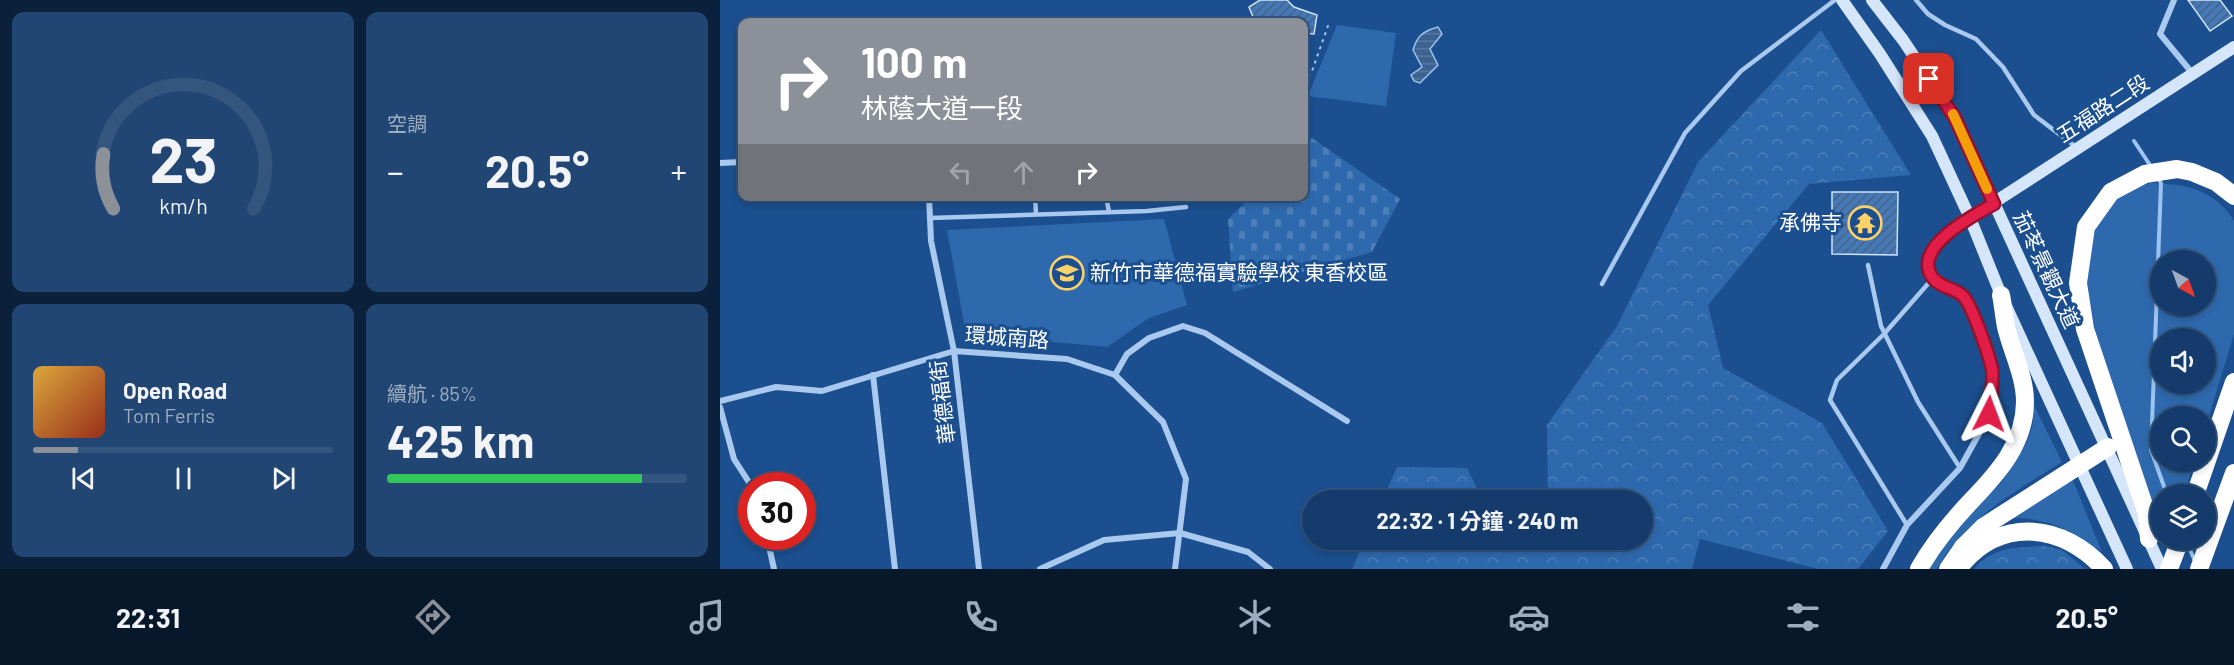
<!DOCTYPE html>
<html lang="zh-TW">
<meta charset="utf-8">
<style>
:root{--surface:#143b6b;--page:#214673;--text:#f1f3f6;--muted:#9dadc1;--line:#33557e;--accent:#8c9099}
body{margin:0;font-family:Barlow,"Noto Sans TC",sans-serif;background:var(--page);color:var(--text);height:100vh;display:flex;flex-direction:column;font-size:22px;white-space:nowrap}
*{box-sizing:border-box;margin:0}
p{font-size:20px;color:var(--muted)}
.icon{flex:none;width:33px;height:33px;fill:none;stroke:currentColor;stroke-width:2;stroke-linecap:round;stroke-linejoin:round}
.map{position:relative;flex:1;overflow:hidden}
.panel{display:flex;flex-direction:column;gap:12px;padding:12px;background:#0b203b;width:720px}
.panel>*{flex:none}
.guide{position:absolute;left:18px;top:18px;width:570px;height:183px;border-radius:12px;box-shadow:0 3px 9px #0003,0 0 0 2px var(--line);background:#8c9099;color:#fff;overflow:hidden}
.needle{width:39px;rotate:139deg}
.fabs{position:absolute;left:1430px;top:250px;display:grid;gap:12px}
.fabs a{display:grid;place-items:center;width:66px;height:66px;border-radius:50%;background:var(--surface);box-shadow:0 3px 9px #0003,0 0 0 2px var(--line);font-size:30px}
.speed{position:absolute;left:18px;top:472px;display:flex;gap:12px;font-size:30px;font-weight:700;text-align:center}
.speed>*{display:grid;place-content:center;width:78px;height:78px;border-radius:50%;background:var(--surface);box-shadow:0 3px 9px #0003,0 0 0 2px var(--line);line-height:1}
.speed .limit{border:9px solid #d22;background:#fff;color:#111}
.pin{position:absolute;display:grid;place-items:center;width:51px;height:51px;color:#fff;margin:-26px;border-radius:12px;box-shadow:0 3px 9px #0006}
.me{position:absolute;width:66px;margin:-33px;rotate:3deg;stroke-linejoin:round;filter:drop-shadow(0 0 4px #0008)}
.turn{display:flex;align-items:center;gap:21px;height:126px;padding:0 24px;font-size:27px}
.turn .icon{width:78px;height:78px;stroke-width:2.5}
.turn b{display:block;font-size:42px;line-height:51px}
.lanes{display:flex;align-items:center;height:57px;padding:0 24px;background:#0003;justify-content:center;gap:30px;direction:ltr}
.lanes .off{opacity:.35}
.big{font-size:45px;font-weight:700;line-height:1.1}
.panel .tile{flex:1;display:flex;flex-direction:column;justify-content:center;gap:9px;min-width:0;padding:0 21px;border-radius:12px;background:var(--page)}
.panel .dial{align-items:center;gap:0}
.dial svg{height:156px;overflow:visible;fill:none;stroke:var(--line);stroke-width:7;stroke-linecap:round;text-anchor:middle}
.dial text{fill:var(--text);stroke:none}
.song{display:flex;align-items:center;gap:18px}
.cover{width:72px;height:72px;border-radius:9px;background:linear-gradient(135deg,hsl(40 70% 55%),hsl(10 70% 35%))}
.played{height:6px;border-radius:3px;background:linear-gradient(90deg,var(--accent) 15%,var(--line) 15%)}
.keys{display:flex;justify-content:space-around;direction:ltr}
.heat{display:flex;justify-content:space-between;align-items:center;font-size:33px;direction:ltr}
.charge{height:9px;border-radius:4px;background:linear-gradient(90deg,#34c759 85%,var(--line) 0)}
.panel .tiles{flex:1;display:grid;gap:12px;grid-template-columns:repeat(2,1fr)}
.trip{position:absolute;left:582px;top:490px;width:351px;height:60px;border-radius:30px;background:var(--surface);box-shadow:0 3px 9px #0003,0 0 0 2px var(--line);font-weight:700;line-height:60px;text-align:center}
.dock{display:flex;height:96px;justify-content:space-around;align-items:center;background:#08182b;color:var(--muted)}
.dock .icon{width:42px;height:42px}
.dock .on{color:var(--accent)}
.dock b{font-size:27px;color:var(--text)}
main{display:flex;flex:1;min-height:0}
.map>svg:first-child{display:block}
.grass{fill:#2e69ad;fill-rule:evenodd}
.forest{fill:url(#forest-crowns)}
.cemetery{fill:url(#cemetery-stones)}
.water{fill:url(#water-rules);stroke:#9cc4f0;stroke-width:1.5}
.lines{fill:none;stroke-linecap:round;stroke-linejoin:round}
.stream{stroke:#9cc4f0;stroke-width:4}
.building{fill:url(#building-hatch);stroke:#cfe3fa;stroke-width:1.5}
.path{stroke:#a9c9ee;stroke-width:2;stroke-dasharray:3 4.5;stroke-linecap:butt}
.lane{stroke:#a9c9ee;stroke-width:4.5}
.street{stroke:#a9c9ee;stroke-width:6}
.secondary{stroke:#d6e6fa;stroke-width:12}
.highway{stroke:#fff;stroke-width:18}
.route-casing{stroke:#92132f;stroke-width:15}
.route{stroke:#e11d48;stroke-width:10}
.slow{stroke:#f59e0b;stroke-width:10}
.labels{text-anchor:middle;stroke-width:6;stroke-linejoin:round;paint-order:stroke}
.street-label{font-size:21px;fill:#fff;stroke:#1b4f8f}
.poi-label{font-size:21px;fill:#fff;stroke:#1b4f8f;text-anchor:end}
</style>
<main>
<section class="panel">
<div class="tiles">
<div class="tile dial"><svg viewBox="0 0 100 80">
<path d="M14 69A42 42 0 1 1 86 69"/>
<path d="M14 69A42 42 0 0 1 9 41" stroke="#8c9099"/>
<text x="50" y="56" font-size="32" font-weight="700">23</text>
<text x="50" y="72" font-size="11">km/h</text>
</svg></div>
<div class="tile"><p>空調</p>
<div class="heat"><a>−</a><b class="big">20.5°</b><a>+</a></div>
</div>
<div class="tile">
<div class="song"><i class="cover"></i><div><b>Open Road</b><p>Tom Ferris</p></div></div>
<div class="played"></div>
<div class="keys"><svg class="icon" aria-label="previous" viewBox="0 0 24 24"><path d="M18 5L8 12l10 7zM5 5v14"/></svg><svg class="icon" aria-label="pause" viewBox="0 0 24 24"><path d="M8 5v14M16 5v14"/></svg><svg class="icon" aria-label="next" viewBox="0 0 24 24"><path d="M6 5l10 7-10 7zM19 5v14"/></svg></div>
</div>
<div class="tile"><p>續航 · 85%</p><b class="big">425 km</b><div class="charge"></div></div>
</div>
</section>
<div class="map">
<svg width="1514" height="569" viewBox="0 0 1514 569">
<defs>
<pattern id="forest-crowns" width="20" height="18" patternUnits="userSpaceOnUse" patternTransform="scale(1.5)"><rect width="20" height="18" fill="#2e69ad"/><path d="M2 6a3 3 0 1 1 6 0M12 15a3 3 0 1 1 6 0" fill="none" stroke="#4d80b9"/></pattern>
<pattern id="cemetery-stones" width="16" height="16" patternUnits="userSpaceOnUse" patternTransform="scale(1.5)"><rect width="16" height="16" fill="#2e69ad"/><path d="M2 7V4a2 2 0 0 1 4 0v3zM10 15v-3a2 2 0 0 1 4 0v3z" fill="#4d80b9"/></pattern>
<pattern id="water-rules" width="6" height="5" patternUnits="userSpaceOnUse" patternTransform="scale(1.5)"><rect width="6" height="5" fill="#3c6290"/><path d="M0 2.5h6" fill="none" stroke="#597aa1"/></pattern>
<pattern id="building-hatch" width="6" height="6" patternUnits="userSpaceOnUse" patternTransform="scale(1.5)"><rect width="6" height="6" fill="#4478b7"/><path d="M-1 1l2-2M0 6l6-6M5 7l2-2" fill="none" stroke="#486282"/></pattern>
</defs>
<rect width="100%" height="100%" fill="#1b4f8f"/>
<g class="grass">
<path d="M617 25 676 33 666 106 588 96Z"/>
<path d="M1431 183C1465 184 1495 189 1514 221V334L1485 429V417H1440V462H1474L1464 495H1440V529L1370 326 1367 285 1373 230 1397 196 1408 190ZM1440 261H1485V306H1440ZM1440 339H1485V384H1440Z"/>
<path d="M444 219 467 305 429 318 387 347 246 334 227 230Z"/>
<path d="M1312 401 1342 462C1296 491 1244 519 1217 569H1208L1234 529 1281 483 1306 444 1313 424Z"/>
<path d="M1352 478 1382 552C1347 527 1322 515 1279 519Z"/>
</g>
<g class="forest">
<path d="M1101 30 1191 175 1089 184 988 305 1003 368 1102 423 1168 531 1138 569H1098L980 539 972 569H632L645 540H780L786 553 807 540H922V501H828L827 425 897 326 978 162Z"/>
<path d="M677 467 747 468 763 501H662Z"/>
<path d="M1326 546 1342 550 1365 569H1254C1272 546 1301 547 1326 546Z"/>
</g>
<path class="cemetery" d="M592 138 680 199 652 252 513 292 508 219 531 197 584 196V146Z"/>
<path class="water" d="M718 27 722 34 710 49 718 65 700 83 694 81 691 75 702 67 693 50C697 36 703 31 718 27Z"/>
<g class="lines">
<g class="stream">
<path d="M1414 141 1432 168"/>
<path d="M1437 177 1441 183 1431 450 1447 495"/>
<path d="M1466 541 1475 561"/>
</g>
</g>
<g class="building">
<path d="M540 0H567L574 7 597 15 594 34 584 33V22H535L529 7Z"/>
<path d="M1468 0H1500L1512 16 1490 31Z"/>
<path d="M1112 192H1178L1177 255 1112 254Z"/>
</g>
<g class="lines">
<path class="path" d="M584 83 592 71 609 23"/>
<g class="lane">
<path d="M1196 0 1208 14 1225 25 1256 39 1283 67 1314 115 1356 147"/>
<path d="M315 196 316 214"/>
<path d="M386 196 389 212"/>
<path d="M210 218 427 211 466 207"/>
<path d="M1148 265 1161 326 1198 402 1240 468"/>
<path d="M882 284 965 133 1021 71 1115 0"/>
<path d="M1187 525 1110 400 1117 380 1164 334 1213 278"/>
</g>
<g class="street">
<path d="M1454 0 1440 34 1473 74"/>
<path d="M0 163 22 162"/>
<path d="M209 196 211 241 234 351 259 569"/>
<path d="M153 375 175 569"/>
<path d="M395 375 407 354 429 338 463 326 485 333 627 421"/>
<path d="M0 401 56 387 102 391 234 351 347 359 395 375 443 422 466 479 455 569"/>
<path d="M0 407 14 459 32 487"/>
<path d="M47 537 54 569"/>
<path d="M320 569 384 540 460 533 528 552 550 569"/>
<path d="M1163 569 1187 525 1240 468 1270 414 1272 369 1251 308 1243 295 1225 288 1213 278 1208 266 1215 245 1249 218"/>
</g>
<g class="secondary">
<path d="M1122 0 1160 54 1212 136 1250 218 1281 295 1407 569"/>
<path d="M1152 0 1183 40 1235 118 1442 569"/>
<path d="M1250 218 1514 47"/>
</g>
<g class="highway">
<path d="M1475 495 1514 382"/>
<path d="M1429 539 1427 514 1365 329 1358 283 1366 227 1391 192 1425 174 1457 169 1472 172 1496 182 1514 196"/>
<path d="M1241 565C1282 516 1344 524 1384 569"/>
<path d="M1199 569C1213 544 1232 521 1252 500 1278 473 1305 443 1305 402 1305 376 1292 352 1286 327 1284 316 1283 305 1281 295"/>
<path d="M1228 569 1243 547 1263 527 1388 447"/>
<path d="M1449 569 1460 540"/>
<path d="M1479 569 1514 473"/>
</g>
</g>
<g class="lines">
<g class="route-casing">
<path id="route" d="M1209 79 1235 118 1274 204C1254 215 1192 247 1212 277 1220 288 1235 288 1243 296 1252 305 1269 355 1272 369 1274 382 1270 400 1269 414"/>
</g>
<use href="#route" class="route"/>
<path class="slow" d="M1233 114 1267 189"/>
</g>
<defs>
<g id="temple-ring" transform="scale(1.725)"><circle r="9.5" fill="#1b4f8f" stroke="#ffd166" stroke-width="1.5"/><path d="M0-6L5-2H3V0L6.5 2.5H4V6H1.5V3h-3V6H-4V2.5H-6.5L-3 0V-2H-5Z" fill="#ffd166"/></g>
<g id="school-ring" transform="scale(1.725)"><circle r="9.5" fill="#1b4f8f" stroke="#ffd166" stroke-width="1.5"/><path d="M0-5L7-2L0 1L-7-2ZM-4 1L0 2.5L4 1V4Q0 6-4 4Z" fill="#ffd166"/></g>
</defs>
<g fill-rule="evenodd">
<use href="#temple-ring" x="1145" y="223"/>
<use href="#school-ring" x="347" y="273"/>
</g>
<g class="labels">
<g class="street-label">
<text transform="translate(1383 109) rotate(-33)" y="7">五福路二段</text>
<text transform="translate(1326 270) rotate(65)" y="7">茄苳景觀大道</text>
<text transform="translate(287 338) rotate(4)" y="7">環城南路</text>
<text transform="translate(223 402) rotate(-97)" y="7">華德福街</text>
</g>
<g class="poi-label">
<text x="1122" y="230">承佛寺</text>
<text x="370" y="280" text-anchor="start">新竹市華德福實驗學校 東香校區</text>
</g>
</g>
</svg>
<div class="fabs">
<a><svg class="needle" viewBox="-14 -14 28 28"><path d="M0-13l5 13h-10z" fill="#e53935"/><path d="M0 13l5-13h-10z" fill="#9dadc1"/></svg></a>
<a><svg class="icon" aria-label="sound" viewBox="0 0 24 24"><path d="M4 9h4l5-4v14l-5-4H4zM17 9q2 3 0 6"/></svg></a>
<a><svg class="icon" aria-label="search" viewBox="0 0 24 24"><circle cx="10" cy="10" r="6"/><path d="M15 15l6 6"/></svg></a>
<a><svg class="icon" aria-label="layers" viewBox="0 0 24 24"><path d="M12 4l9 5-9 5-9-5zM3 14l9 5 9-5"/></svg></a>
</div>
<div class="speed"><div class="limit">30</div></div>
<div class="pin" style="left:1209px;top:79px;background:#d93025"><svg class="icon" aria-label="arrive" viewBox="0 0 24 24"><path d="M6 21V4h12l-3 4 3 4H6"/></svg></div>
<svg class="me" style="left:1269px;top:414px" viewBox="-20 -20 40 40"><path d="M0-17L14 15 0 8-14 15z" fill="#e11d48" stroke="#fff" stroke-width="4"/></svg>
<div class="trip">22:32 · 1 分鐘 · 240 m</div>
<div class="guide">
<div class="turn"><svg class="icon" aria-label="right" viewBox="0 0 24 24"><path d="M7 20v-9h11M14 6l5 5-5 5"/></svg><div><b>100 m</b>林蔭大道一段</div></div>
<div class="lanes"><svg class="icon off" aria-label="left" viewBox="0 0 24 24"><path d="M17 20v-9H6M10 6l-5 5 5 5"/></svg><svg class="icon off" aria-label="ahead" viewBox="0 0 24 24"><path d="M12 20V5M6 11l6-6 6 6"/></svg><svg class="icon" aria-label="right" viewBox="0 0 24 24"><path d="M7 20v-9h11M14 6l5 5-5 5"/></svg></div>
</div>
</div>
</main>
<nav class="dock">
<b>22:31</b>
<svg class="icon on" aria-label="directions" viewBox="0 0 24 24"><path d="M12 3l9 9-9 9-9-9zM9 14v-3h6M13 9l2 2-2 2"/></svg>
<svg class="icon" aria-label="music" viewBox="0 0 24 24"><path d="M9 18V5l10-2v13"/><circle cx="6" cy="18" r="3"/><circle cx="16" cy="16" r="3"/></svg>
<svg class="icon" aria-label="phone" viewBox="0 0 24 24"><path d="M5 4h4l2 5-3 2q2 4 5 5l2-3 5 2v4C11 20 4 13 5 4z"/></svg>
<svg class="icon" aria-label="climate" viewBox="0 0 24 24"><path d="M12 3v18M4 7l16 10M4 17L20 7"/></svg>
<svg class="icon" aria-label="car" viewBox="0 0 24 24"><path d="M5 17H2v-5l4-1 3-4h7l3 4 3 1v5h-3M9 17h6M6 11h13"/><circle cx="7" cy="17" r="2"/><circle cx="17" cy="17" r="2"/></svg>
<svg class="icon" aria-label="filters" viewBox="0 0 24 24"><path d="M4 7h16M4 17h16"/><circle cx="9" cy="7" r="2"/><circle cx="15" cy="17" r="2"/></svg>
<b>20.5°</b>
</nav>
